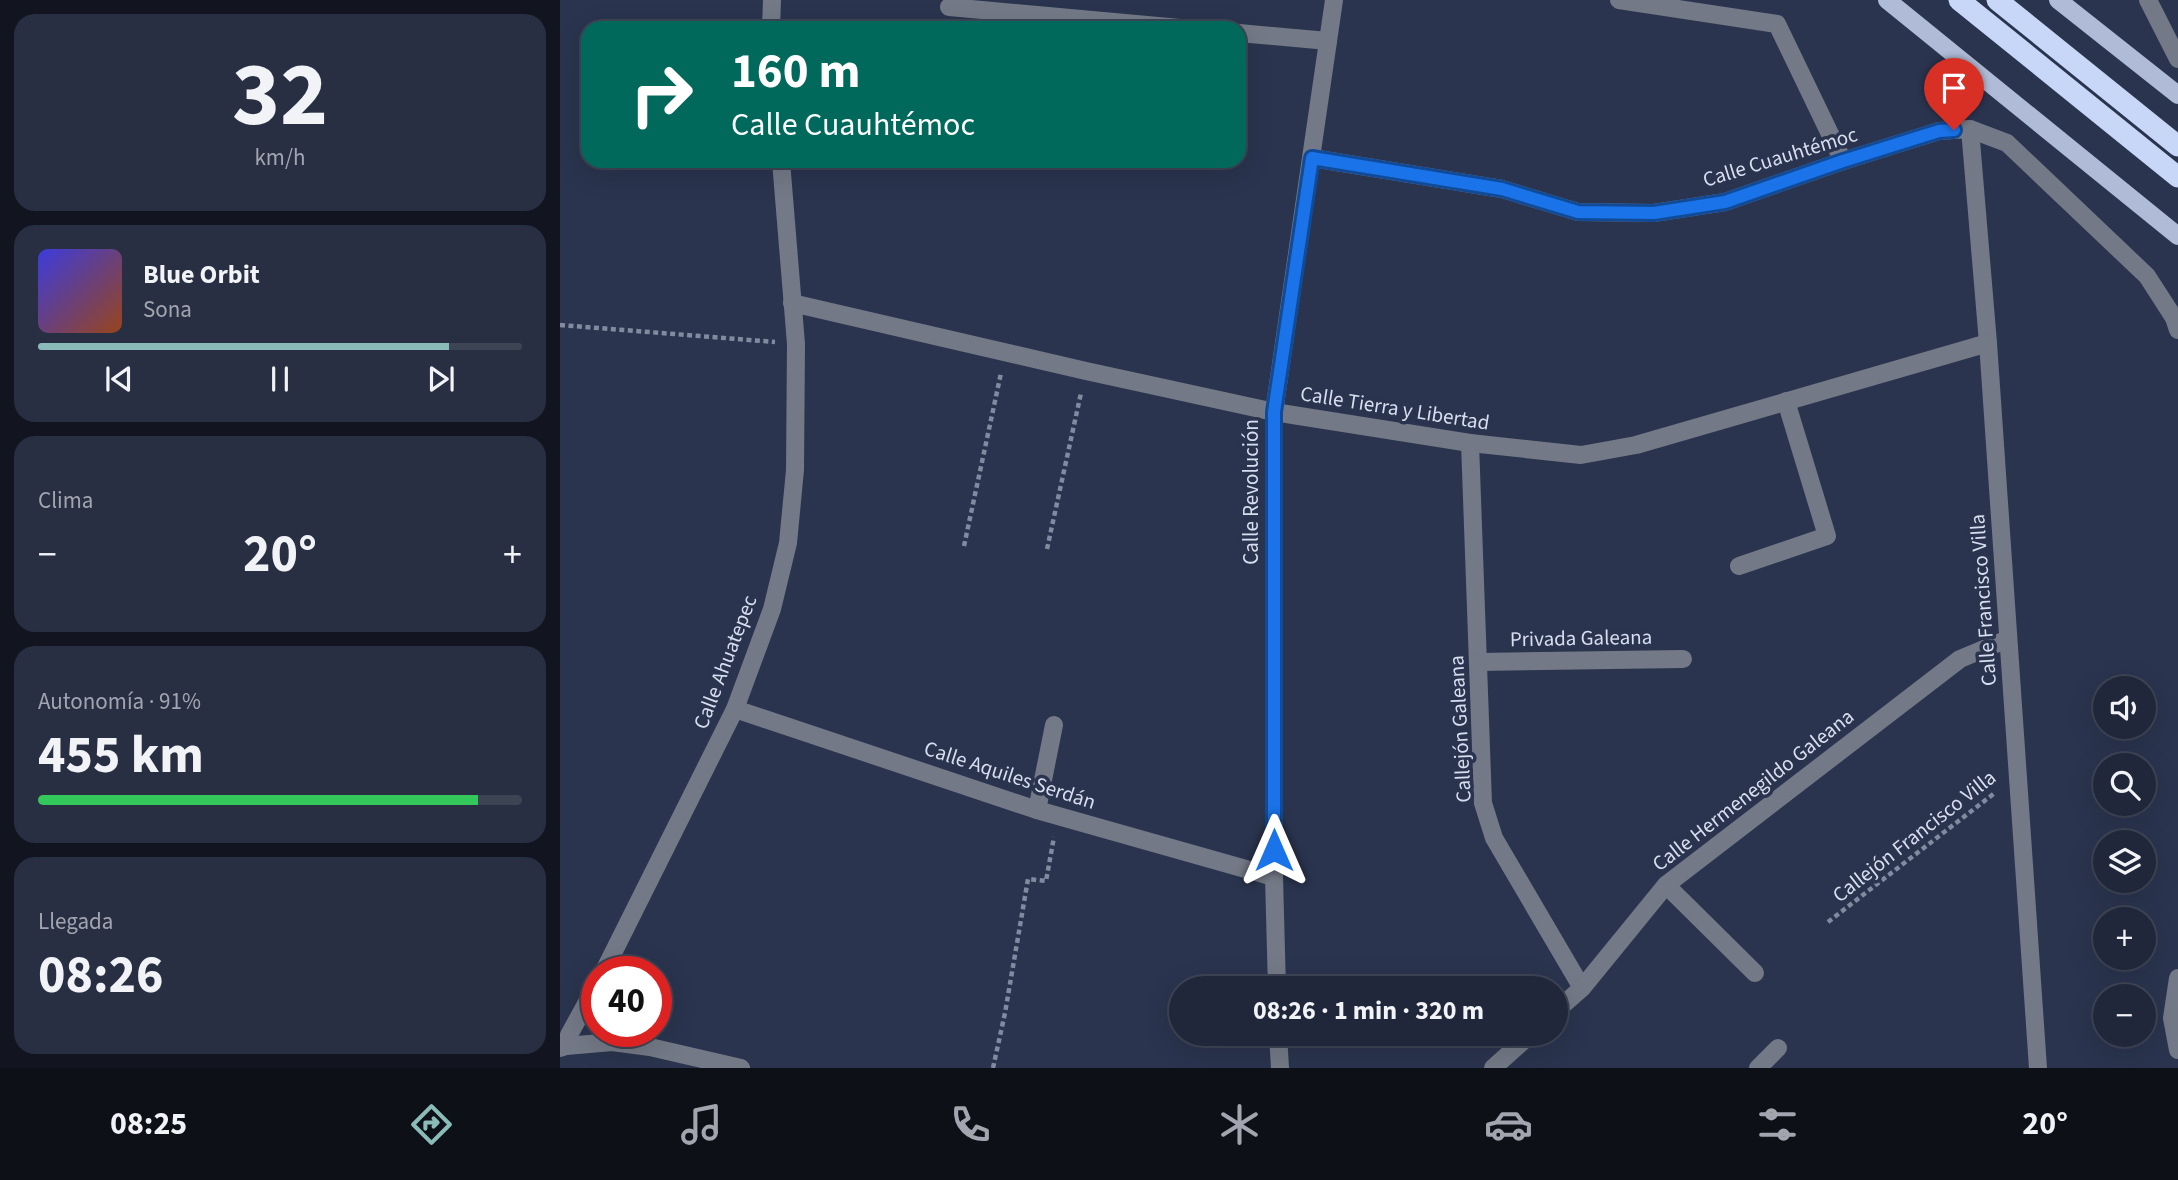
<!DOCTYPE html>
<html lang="es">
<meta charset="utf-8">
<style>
:root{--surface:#20273a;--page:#282f42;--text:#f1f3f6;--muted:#a2a5af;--line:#3d4454;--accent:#8bbbb9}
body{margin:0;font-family:"Source Sans 3",sans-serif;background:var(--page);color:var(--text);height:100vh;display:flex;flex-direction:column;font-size:26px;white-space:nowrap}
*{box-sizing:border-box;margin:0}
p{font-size:23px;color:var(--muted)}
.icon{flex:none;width:38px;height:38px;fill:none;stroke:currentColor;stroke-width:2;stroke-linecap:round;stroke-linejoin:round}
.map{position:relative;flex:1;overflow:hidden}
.drawer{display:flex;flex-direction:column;gap:14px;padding:14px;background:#121520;width:560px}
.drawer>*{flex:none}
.top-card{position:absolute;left:21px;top:21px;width:665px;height:147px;border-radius:21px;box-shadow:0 7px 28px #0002,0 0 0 2px var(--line);background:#00695c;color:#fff;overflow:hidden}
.fabs{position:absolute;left:1533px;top:676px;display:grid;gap:14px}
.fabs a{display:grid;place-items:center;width:63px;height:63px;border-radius:50%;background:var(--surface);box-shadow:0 7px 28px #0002,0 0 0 2px var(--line);font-size:35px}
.speed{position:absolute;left:21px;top:956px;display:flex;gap:14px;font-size:35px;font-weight:700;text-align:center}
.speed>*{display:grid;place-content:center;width:91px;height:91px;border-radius:50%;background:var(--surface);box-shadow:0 7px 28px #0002,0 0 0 2px var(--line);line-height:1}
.speed .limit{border:10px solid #d22;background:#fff;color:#111}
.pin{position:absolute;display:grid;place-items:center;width:60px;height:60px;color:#fff;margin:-72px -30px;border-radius:50% 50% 50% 0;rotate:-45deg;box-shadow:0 0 7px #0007}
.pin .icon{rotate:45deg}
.me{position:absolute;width:77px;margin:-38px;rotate:0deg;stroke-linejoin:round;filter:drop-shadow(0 0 5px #0008)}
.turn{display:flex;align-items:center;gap:24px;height:147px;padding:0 35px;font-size:32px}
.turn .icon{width:91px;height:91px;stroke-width:2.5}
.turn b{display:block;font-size:49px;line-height:60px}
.big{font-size:52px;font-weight:700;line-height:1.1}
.drawer .widget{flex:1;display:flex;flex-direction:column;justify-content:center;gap:10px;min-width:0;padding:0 24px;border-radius:21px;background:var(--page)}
.drawer .dial{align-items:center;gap:0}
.dial b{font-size:91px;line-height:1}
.song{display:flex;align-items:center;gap:21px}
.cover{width:84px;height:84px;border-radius:10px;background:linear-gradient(135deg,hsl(240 70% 55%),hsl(20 70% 35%))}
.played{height:7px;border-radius:4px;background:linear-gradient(90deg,var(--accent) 85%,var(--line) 85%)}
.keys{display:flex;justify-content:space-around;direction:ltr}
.heat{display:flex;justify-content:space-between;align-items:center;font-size:38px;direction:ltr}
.charge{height:10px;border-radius:5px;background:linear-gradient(90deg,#34c759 91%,var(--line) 0)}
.trip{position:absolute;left:609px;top:976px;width:399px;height:70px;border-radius:35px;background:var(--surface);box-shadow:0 7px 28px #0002,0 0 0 2px var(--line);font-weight:700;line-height:70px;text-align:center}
.menu{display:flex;height:112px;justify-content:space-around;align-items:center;background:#0d1017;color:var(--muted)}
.menu .icon{width:49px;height:49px}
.menu .current{color:var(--accent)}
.menu b{font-size:32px;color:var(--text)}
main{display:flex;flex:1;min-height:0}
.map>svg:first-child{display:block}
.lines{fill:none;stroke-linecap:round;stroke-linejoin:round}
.path{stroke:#818a9f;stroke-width:4.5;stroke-dasharray:5 3.5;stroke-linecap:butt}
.minor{stroke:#737986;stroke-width:18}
.major{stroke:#b0bcd7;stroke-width:18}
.highway{stroke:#c8d6f7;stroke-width:21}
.route-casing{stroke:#114b97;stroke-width:18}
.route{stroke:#1a73e8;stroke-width:12}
.labels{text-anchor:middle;stroke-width:7;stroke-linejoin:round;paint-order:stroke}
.street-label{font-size:21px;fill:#d7deef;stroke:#2a344e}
</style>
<main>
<section class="drawer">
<div class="widget dial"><b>32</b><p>km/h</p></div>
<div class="widget">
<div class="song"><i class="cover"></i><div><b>Blue Orbit</b><p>Sona</p></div></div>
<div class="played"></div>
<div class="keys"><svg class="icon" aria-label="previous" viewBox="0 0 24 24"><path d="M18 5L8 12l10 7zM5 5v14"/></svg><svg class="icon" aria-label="pause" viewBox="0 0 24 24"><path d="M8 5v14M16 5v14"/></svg><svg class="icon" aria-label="next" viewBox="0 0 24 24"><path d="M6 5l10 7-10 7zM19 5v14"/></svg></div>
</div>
<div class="widget"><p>Clima</p>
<div class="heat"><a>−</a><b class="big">20°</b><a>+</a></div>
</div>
<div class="widget"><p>Autonomía · 91%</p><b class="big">455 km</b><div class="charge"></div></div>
<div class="widget"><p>Llegada</p><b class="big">08:26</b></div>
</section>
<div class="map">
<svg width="1618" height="1068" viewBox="0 0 1618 1068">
<rect width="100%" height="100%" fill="#2a344e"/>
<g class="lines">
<g class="path">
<path d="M0 325 215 342"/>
<path d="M404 546 441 373"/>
<path d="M487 549 521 393"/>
<path d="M1268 922 1436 792"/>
<path d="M433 1068 445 1013 468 879 486 881 494 837"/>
</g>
<g class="minor">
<path d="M1059 0 1217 24 1283 161"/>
<path d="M1588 0 1618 59"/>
<path d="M389 7 620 28"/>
<path d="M211 28 212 0"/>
<path d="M679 33 768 41"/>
<path d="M1410 129 1428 343 1478 1068"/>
<path d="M752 158 942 189 1018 212 1094 213 1165 202 1283 161 1379 131 1410 129 1447 143 1587 276 1614 318 1618 330"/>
<path d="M232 303 526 371 714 412 910 443 1021 455 1076 445 1428 343"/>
<path d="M910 443 923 803 934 838 1022 988"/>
<path d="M1179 566 1267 536 1226 401"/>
<path d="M919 662 1123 659"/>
<path d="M175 709 477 810 714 877"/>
<path d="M477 810 494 725"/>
<path d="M1106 885 1195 973"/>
<path d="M44 971 175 709 212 609 228 543 235 470 236 344 221 161"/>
<path d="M1618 978 1612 1018 1618 1050"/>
<path d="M717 989 714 877V412L774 0"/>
<path d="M996 1011 1022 988 1106 885 1400 659 1448 639"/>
<path d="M718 1034 720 1068"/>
<path d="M6 1046 9 1035 37 984"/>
<path d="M0 1048 6 1046 52 1042 90 1047 181 1068"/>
<path d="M933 1068 971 1034"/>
<path d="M1198 1068 1218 1048"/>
</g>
<g class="major">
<path d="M1327 0 1618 236"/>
<path d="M1498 0 1618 95"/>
</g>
<g class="highway">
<path d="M1399 0 1618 177"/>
<path d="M1437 0 1618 146"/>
</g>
</g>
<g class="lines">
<g class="route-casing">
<path id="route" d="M714 850V412L752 158 942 189 1018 212 1094 213 1165 202 1283 161 1379 131 1394 130"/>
</g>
<use href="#route" class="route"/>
</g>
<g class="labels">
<g class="street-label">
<text transform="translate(1220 157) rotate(-17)" y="7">Calle Cuauhtémoc</text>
<text transform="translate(835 408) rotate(9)" y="7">Calle Tierra y Libertad</text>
<text transform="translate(691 492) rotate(-90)" y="7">Calle Revolución</text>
<text transform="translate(1423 600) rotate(-94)" y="7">Calle Francisco Villa</text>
<text transform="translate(1021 638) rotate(-1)" y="7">Privada Galeana</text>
<text transform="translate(165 662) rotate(-69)" y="7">Calle Ahuatepec</text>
<text transform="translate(900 729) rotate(-93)" y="7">Callejón Galeana</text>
<text transform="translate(450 775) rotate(18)" y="7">Calle Aquiles Serdán</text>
<text transform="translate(1193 790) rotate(-38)" y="7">Calle Hermenegildo Galeana</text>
<text transform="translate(1354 836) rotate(-38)" y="7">Callejón Francisco Villa</text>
</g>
</g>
</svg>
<div class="fabs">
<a><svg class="icon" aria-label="sound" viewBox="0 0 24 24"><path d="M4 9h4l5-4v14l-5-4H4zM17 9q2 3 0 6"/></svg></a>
<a><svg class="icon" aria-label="search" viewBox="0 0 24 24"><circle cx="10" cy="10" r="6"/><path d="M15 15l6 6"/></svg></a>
<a><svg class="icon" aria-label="layers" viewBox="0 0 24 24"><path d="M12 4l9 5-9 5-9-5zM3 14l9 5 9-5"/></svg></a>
<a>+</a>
<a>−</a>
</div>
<div class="speed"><div class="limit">40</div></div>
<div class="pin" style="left:1394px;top:130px;background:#d93025"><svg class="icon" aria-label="arrive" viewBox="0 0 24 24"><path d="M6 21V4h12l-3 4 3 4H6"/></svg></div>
<svg class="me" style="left:714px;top:850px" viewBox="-20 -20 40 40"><path d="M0-17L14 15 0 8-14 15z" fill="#1a73e8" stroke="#fff" stroke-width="4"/></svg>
<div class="trip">08:26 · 1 min · 320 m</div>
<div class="top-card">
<div class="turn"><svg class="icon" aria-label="right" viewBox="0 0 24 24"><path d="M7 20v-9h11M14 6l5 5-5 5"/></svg><div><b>160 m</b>Calle Cuauhtémoc</div></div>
</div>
</div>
</main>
<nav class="menu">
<b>08:25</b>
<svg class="icon current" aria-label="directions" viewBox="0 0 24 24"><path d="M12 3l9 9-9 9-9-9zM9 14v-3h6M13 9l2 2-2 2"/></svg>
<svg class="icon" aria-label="music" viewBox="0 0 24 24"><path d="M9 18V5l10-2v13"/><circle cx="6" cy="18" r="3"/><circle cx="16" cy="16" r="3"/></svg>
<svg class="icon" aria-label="phone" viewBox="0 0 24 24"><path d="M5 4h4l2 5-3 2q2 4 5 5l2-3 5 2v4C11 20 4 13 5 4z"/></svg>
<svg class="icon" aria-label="climate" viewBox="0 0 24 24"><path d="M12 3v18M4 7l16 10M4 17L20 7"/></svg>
<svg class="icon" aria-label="car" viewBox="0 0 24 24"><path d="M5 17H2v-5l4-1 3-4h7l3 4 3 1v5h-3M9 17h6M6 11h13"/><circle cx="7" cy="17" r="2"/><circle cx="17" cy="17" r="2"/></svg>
<svg class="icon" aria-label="filters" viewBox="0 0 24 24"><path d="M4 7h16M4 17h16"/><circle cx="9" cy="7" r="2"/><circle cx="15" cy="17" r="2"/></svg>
<b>20°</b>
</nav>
